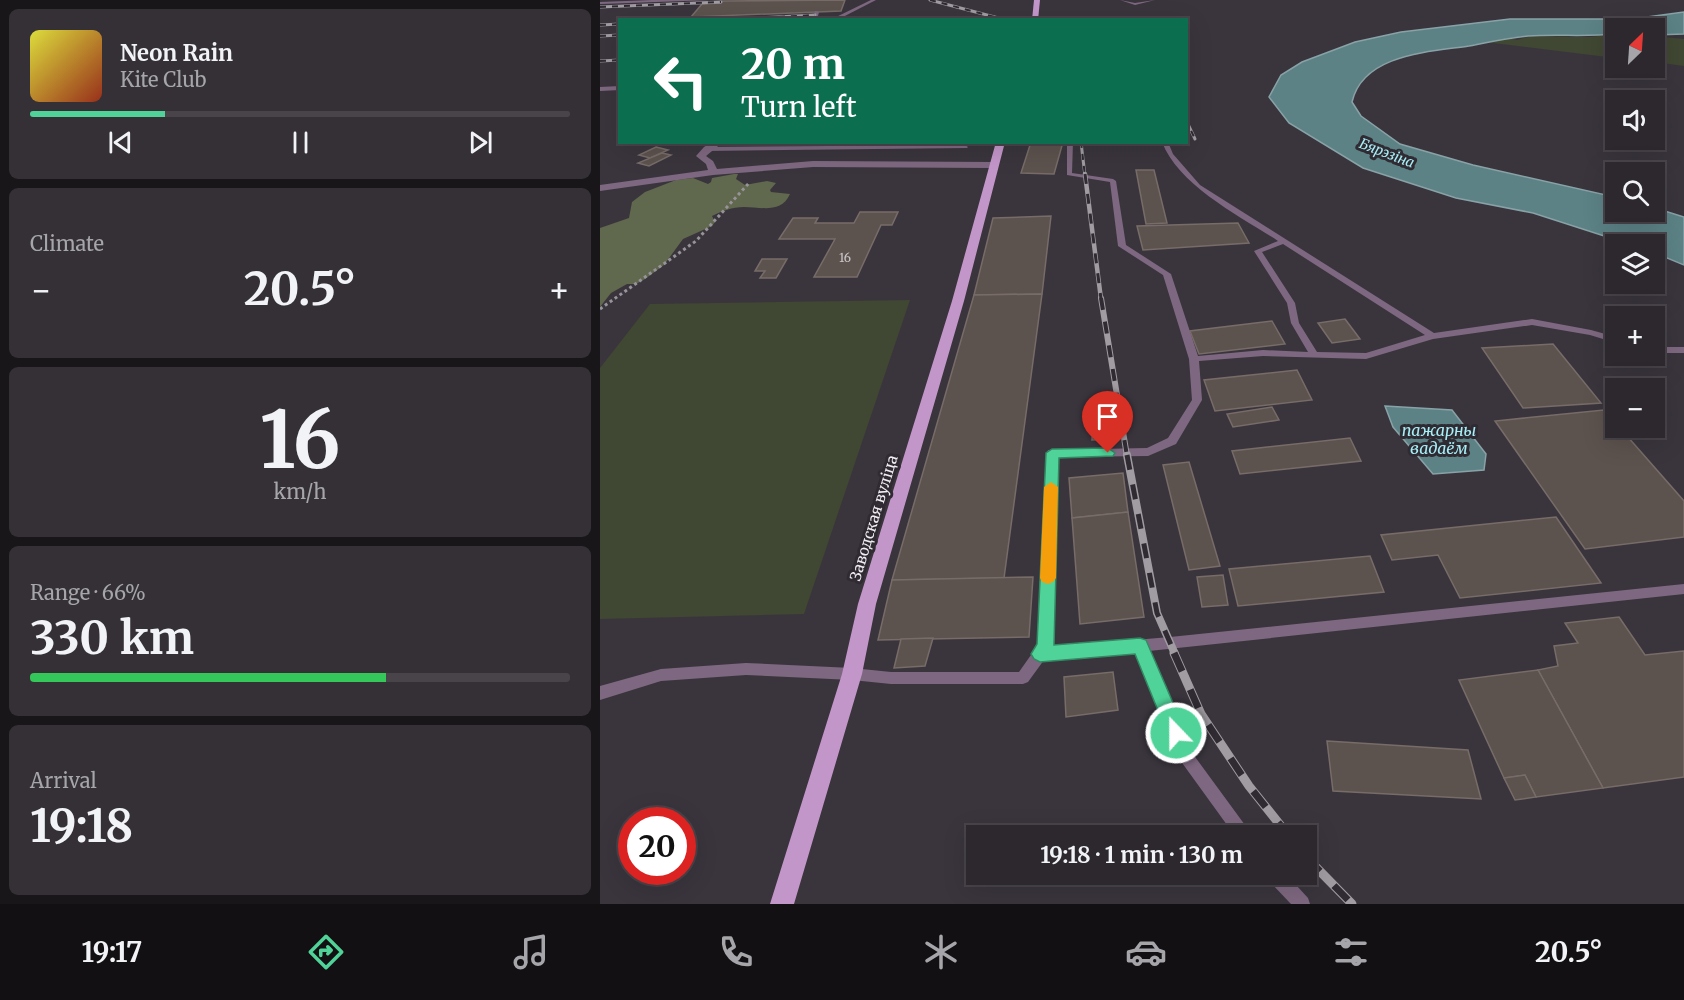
<!DOCTYPE html>
<meta charset="utf-8">
<style>
:root{--surface:#2c282e;--page:#343036;--text:#f1f3f6;--muted:#a6a6aa;--line:#48444a;--accent:#4fd399}
body{margin:0;font-family:Merriweather,serif;background:var(--page);color:var(--text);height:100vh;display:flex;flex-direction:column;font-size:22px;white-space:nowrap}
*{box-sizing:border-box;margin:0}
p{font-size:20px;color:var(--muted)}
.icon{flex:none;width:33px;height:33px;fill:none;stroke:currentColor;stroke-width:2;stroke-linecap:round;stroke-linejoin:round}
.map{position:relative;flex:1;overflow:hidden}
.side{display:flex;flex-direction:column;gap:9px;padding:9px;background:#181619;width:600px}
.side>*{flex:none}
.hud{position:absolute;left:18px;top:18px;width:570px;height:126px;border-radius:0px;box-shadow:0 6px 24px #0002,0 0 0 2px var(--line);background:#0b6e4f;color:#fff;overflow:hidden}
.needle{width:39px;rotate:25deg}
.tools{position:absolute;left:1005px;top:18px;display:grid;gap:12px}
.tools a{display:grid;place-items:center;width:60px;height:60px;border-radius:0px;background:var(--surface);box-shadow:0 6px 24px #0002,0 0 0 2px var(--line);font-size:30px}
.speed{position:absolute;left:18px;top:807px;display:flex;gap:12px;font-size:30px;font-weight:700;text-align:center}
.speed>*{display:grid;place-content:center;width:78px;height:78px;border-radius:50%;background:var(--surface);box-shadow:0 6px 24px #0002,0 0 0 2px var(--line);line-height:1}
.speed .limit{border:9px solid #d22;background:#fff;color:#111}
.pin{position:absolute;display:grid;place-items:center;width:51px;height:51px;color:#fff;margin:-62px -26px;border-radius:50% 50% 50% 0;rotate:-45deg;box-shadow:0 0 6px #0007}
.pin .icon{rotate:45deg}
.me{position:absolute;width:66px;margin:-33px;rotate:338deg;stroke-linejoin:round;filter:drop-shadow(0 0 4px #0008)}
.turn{display:flex;align-items:center;gap:21px;height:126px;padding:0 24px;font-size:27px}
.turn .icon{width:78px;height:78px;stroke-width:2.5}
.turn b{display:block;font-size:42px;line-height:51px}
.big{font-size:45px;font-weight:700;line-height:1.1}
.side .tile{flex:1;display:flex;flex-direction:column;justify-content:center;gap:9px;min-width:0;padding:0 21px;border-radius:9px;background:var(--page)}
.side .dial{align-items:center;gap:0}
.dial b{font-size:78px;line-height:1}
.song{display:flex;align-items:center;gap:18px}
.cover{width:72px;height:72px;border-radius:9px;background:linear-gradient(135deg,hsl(60 70% 55%),hsl(10 70% 35%))}
.played{height:6px;border-radius:3px;background:linear-gradient(90deg,var(--accent) 25%,var(--line) 25%)}
.keys{display:flex;justify-content:space-around;direction:ltr}
.heat{display:flex;justify-content:space-between;align-items:center;font-size:33px;direction:ltr}
.charge{height:9px;border-radius:4px;background:linear-gradient(90deg,#34c759 66%,var(--line) 0)}
.trip{position:absolute;left:366px;top:825px;width:351px;height:60px;border-radius:0px;background:var(--surface);box-shadow:0 6px 24px #0002,0 0 0 2px var(--line);font-weight:700;line-height:60px;text-align:center}
.tabs{display:flex;height:96px;justify-content:space-around;align-items:center;background:#121012;color:var(--muted)}
.tabs .icon{width:42px;height:42px}
.tabs .current{color:var(--accent)}
.tabs b{font-size:27px;color:var(--text)}
main{display:flex;flex:1;min-height:0}
.map>svg:first-child{display:block}
.green{fill:#404732}
.forest{fill:#60684d}
.water{fill:#5c8286;stroke:#88a2a6;stroke-width:1.5}
.building{fill:#5c524e;stroke:#776c68;stroke-width:1.5}
.lines{fill:none;stroke-linecap:round;stroke-linejoin:round}
.path{stroke:#97939a;stroke-width:3;stroke-dasharray:3 3;stroke-linecap:butt}
.service{fill:#7e6881;fill-rule:evenodd}
.minor{fill:#7e6881;fill-rule:evenodd}
.primary{fill:#c396c9;fill-rule:evenodd}
.rail-far4-casing{stroke:#a09ca2;stroke-width:3}
.rail-far3-casing{stroke:#a09ca2;stroke-width:4.5}
.rail-far2-casing{stroke:#a09ca2;stroke-width:6}
.rail-far1-casing{stroke:#a09ca2;stroke-width:8}
.rail-casing{stroke:#a09ca2;stroke-width:9}
.rail-far4{stroke:#302b33;stroke-width:2;stroke-dasharray:6;stroke-linecap:butt}
.rail-far3{stroke:#302b33;stroke-width:3;stroke-dasharray:10;stroke-linecap:butt}
.rail-far2{stroke:#302b33;stroke-width:4;stroke-dasharray:12;stroke-linecap:butt}
.rail-far1{stroke:#302b33;stroke-width:5;stroke-dasharray:15;stroke-linecap:butt}
.rail{stroke:#302b33;stroke-width:7;stroke-dasharray:20;stroke-linecap:butt}
.route{fill:#4fd399;stroke:#338963;stroke-width:1.5}
.slow{fill:#f59e0b}
.labels{text-anchor:middle;stroke-width:6;stroke-linejoin:round;paint-order:stroke}
.number-label{font-size:12px;fill:#cbc6c9}
.far-water-label{font-size:14px;font-style:italic;fill:#a6eff7;stroke:#302b33}
.street-label{font-size:15px;fill:#f0edf2;stroke:#302b33}
.water-label{font-size:16px;font-style:italic;fill:#a6eff7;stroke:#302b33}
</style>
<main>
<section class="side">
<div class="tile">
<div class="song"><i class="cover"></i><div><b>Neon Rain</b><p>Kite Club</p></div></div>
<div class="played"></div>
<div class="keys"><svg class="icon" aria-label="previous" viewBox="0 0 24 24"><path d="M18 5L8 12l10 7zM5 5v14"/></svg><svg class="icon" aria-label="pause" viewBox="0 0 24 24"><path d="M8 5v14M16 5v14"/></svg><svg class="icon" aria-label="next" viewBox="0 0 24 24"><path d="M6 5l10 7-10 7zM19 5v14"/></svg></div>
</div>
<div class="tile"><p>Climate</p>
<div class="heat"><a>−</a><b class="big">20.5°</b><a>+</a></div>
</div>
<div class="tile dial"><b>16</b><p>km/h</p></div>
<div class="tile"><p>Range · 66%</p><b class="big">330 km</b><div class="charge"></div></div>
<div class="tile"><p>Arrival</p><b class="big">19:18</b></div>
</section>
<div class="map">
<svg width="1084" height="904" viewBox="0 0 1084 904">
<rect width="100%" height="100%" fill="#3a353d"/>
<g class="green">
<path d="M1015 34V58L885 42 909 38 917 40 931 36 991 37Z"/>
<path d="M1054 36 1084 39V66L1055 62Z"/>
<path d="M310 300 204 614 0 619V368L50 304Z"/>
</g>
<path class="forest" d="M134 174H138L136 179 145 185 167 181 176 183 170 190 171 192 190 194C181 214 161 207 144 207 132 207 122 211 112 216L115 222 112 226 83 239 64 265 45 279 36 284H27L11 293 0 307V228L29 218 32 202 45 192 76 180 93 178 108 184 111 182 112 178Z"/>
<g class="water">
<path d="M1084 12V34L1055 35 1054 28H1016L1015 34C986 37 957 34 928 36 907 38 889 42 869 46 829 52 763 54 752 102L761 116 800 144 873 165 1015 197 1016 212H1054L1055 208 1084 217V265L1055 253 1054 244H1029L933 213 856 198 763 168 689 123 669 97 681 75 702 62 755 42 801 32 910 19H1032Z"/>
<path d="M785 406 852 410 886 454 884 470 833 474 793 427Z"/>
</g>
<g class="building">
<path d="M245 0 241 11 91 17 102 4 120 3 122 1Z"/>
<path d="M431 142H463L454 174 421 173Z"/>
<path d="M56 147 68 150 50 158 39 155Z"/>
<path d="M62 153 71 155 49 166 38 163Z"/>
<path d="M536 170H554L567 223 546 224Z"/>
<path d="M260 212H298L292 225H281L257 277H214L235 239H179L193 218H218L215 223H254Z"/>
<path d="M451 216 442 294 374 295 393 218Z"/>
<path d="M638 223 649 243 543 250 537 226Z"/>
<path d="M162 259H187L176 278H160L165 271H155Z"/>
<path d="M442 294 404 578 292 580 374 295Z"/>
<path d="M745 319 760 339 732 343 718 323Z"/>
<path d="M672 321 685 344 599 354 590 331Z"/>
<path d="M953 344 1001 403 923 408 882 348Z"/>
<path d="M697 370 712 400 615 411 604 380Z"/>
<path d="M495 400H512L511 419H494Z"/>
<path d="M672 407 679 420 633 427 627 414Z"/>
<path d="M1004 410 1016 423V428H1020L1084 501V537L985 549 895 421Z"/>
<path d="M493 422H514V439L492 440Z"/>
<path d="M750 438 761 461 640 474 632 451Z"/>
<path d="M589 462 620 566 589 570 563 465Z"/>
<path d="M523 473 528 512 472 518 469 478Z"/>
<path d="M528 512 544 617 480 624 472 518Z"/>
<path d="M956 517 1001 583 860 598 838 555 792 560 781 535Z"/>
<path d="M770 556 784 592 638 606 629 569Z"/>
<path d="M623 575 628 605 602 607 597 577Z"/>
<path d="M433 577 429 637 278 640 292 580Z"/>
<path d="M1019 617 1045 655 1084 651V777L1003 788 938 670 958 666 954 646 978 643 965 623Z"/>
<path d="M333 638 325 666 294 668 301 639Z"/>
<path d="M938 670 1003 788 936 797 925 775 904 778 859 680Z"/>
<path d="M513 672 518 710 466 717 464 677Z"/>
<path d="M727 741 868 750 881 799 733 791Z"/>
<path d="M925 775 936 797 915 800 904 778Z"/>
</g>
<g class="lines">
<path class="path" d="M0 309 96 241 149 183"/>
<g class="service">
<path d="M52 0H112L0 4V2Z"/>
<path d="M271 0H276L237 20H230Z"/>
<path d="M520 0 535 3 555 0 535 5Z"/>
<path d="M215 11 219 12 217 20H213Z"/>
<path d="M20 86V90L0 91V87Z"/>
<path d="M467 142H473L472 173 513 179 516 181 526 245 571 274 598 356 663 350 708 352 691 323 687 303 654 251 678 241C640 216 579 186 562 142H568L573 154 600 185 834 333 932 319 991 330 1016 337V343L990 335 932 325 833 339 766 359 663 356 599 361 602 400 576 444 548 456 457 457 452 647 570 637 1084 584V594L549 651 590 750 653 836H635L580 760 536 652 444 660 428 682 423 684H291L252 680 146 675 61 681 0 700V686L61 669 146 663 252 668 291 672H419L438 645 447 453 448 450 547 448 568 438 592 400 589 359 563 275 518 246 510 182 467 175ZM683 244 825 335 766 353 717 352 699 323 695 303 662 252Z"/>
<path d="M365 145 368 147 367 148 107 151 104 149 107 147Z"/>
<rect x="1054" y="347" width="30" height="6"/>
<path d="M666 874H686L708 898 710 904H691L668 880Z"/>
</g>
<g class="minor">
<path d="M368 16 370 20H362Z"/>
<path d="M112 142H123L106 156 113 161 117 169 213 161 394 162 399 165 394 168 213 167 113 175 0 191V185L108 170 106 164 96 156 104 147Z"/>
</g>
<g class="primary">
<path d="M434 0H440L438 20H432Z"/>
<path d="M396 142H405L364 301 276 604 262 674 194 904H170L242 674 258 604 352 301Z"/>
</g>
<g class="rail-far4-casing">
<g id="rail-far4">
<path d="M330 0 406 20"/>
<path d="M0 7 121 2"/>
<path d="M119 20 215 15"/>
<path d="M0 25 20 24"/>
<path d="M0 36 20 35"/>
<path d="M0 61 20 60"/>
<path d="M586 120 595 139"/>
<path d="M481 142 485 176"/>
</g>
</g>
<g class="rail-far3-casing">
<path id="rail-far3" d="M485 174 501 299"/>
</g>
<g class="rail-far2-casing">
<path id="rail-far2" d="M501 298 527 456"/>
</g>
<g class="rail-far1-casing">
<path id="rail-far1" d="M527 455 557 613 575 654"/>
</g>
<g class="rail-casing">
<g id="rail">
<path d="M574 653 601 714 649 786 689 836"/>
<path d="M706 857 752 904"/>
</g>
</g>
<use href="#rail-far4" class="rail-far4"/>
<use href="#rail-far3" class="rail-far3"/>
<use href="#rail-far2" class="rail-far2"/>
<use href="#rail-far1" class="rail-far1"/>
<use href="#rail" class="rail"/>
</g>
<path class="route" d="M508 448 515 453 513 456 459 458 454 645 540 638 546 640 586 733 583 740 576 743 570 740 535 654 440 662 434 659 431 654 437 644 446 453 452 449Z"/>
<path class="slow" d="M451 482 458 487 456 578 453 582 448 584 442 582 440 578 444 487Z"/>
<g class="labels">
<g class="number-label">
<text x="245" y="262">16</text>
</g>
<g class="far-water-label">
<text transform="translate(787 153) rotate(21)" y="5">Бярэзіна</text>
</g>
<g class="street-label">
<text transform="translate(274 518) rotate(-73)" y="5">Заводская вуліца</text>
</g>
<g class="water-label">
<text x="839" y="436">пажарны<tspan x="839" dy="18">вадаём</tspan></text>
</g>
</g>
</svg>
<div class="tools">
<a><svg class="needle" viewBox="-14 -14 28 28"><path d="M0-13l5 13h-10z" fill="#e53935"/><path d="M0 13l5-13h-10z" fill="#a6a6aa"/></svg></a>
<a><svg class="icon" aria-label="sound" viewBox="0 0 24 24"><path d="M4 9h4l5-4v14l-5-4H4zM17 9q2 3 0 6"/></svg></a>
<a><svg class="icon" aria-label="search" viewBox="0 0 24 24"><circle cx="10" cy="10" r="6"/><path d="M15 15l6 6"/></svg></a>
<a><svg class="icon" aria-label="layers" viewBox="0 0 24 24"><path d="M12 4l9 5-9 5-9-5zM3 14l9 5 9-5"/></svg></a>
<a>+</a>
<a>−</a>
</div>
<div class="speed"><div class="limit">20</div></div>
<div class="pin" style="left:508px;top:453px;background:#d93025"><svg class="icon" aria-label="arrive" viewBox="0 0 24 24"><path d="M6 21V4h12l-3 4 3 4H6"/></svg></div>
<svg class="me" style="left:576px;top:733px" viewBox="-20 -20 40 40"><circle r="17" fill="#4fd399" stroke="#fff" stroke-width="3"/><path d="M0-11L8 9 0 5-8 9z" fill="#fff"/></svg>
<div class="trip">19:18 · 1 min · 130 m</div>
<div class="hud">
<div class="turn"><svg class="icon" aria-label="left" viewBox="0 0 24 24"><path d="M17 20v-9H6M10 6l-5 5 5 5"/></svg><div><b>20 m</b>Turn left</div></div>
</div>
</div>
</main>
<nav class="tabs">
<b>19:17</b>
<svg class="icon current" aria-label="directions" viewBox="0 0 24 24"><path d="M12 3l9 9-9 9-9-9zM9 14v-3h6M13 9l2 2-2 2"/></svg>
<svg class="icon" aria-label="music" viewBox="0 0 24 24"><path d="M9 18V5l10-2v13"/><circle cx="6" cy="18" r="3"/><circle cx="16" cy="16" r="3"/></svg>
<svg class="icon" aria-label="phone" viewBox="0 0 24 24"><path d="M5 4h4l2 5-3 2q2 4 5 5l2-3 5 2v4C11 20 4 13 5 4z"/></svg>
<svg class="icon" aria-label="climate" viewBox="0 0 24 24"><path d="M12 3v18M4 7l16 10M4 17L20 7"/></svg>
<svg class="icon" aria-label="car" viewBox="0 0 24 24"><path d="M5 17H2v-5l4-1 3-4h7l3 4 3 1v5h-3M9 17h6M6 11h13"/><circle cx="7" cy="17" r="2"/><circle cx="17" cy="17" r="2"/></svg>
<svg class="icon" aria-label="filters" viewBox="0 0 24 24"><path d="M4 7h16M4 17h16"/><circle cx="9" cy="7" r="2"/><circle cx="15" cy="17" r="2"/></svg>
<b>20.5°</b>
</nav>
